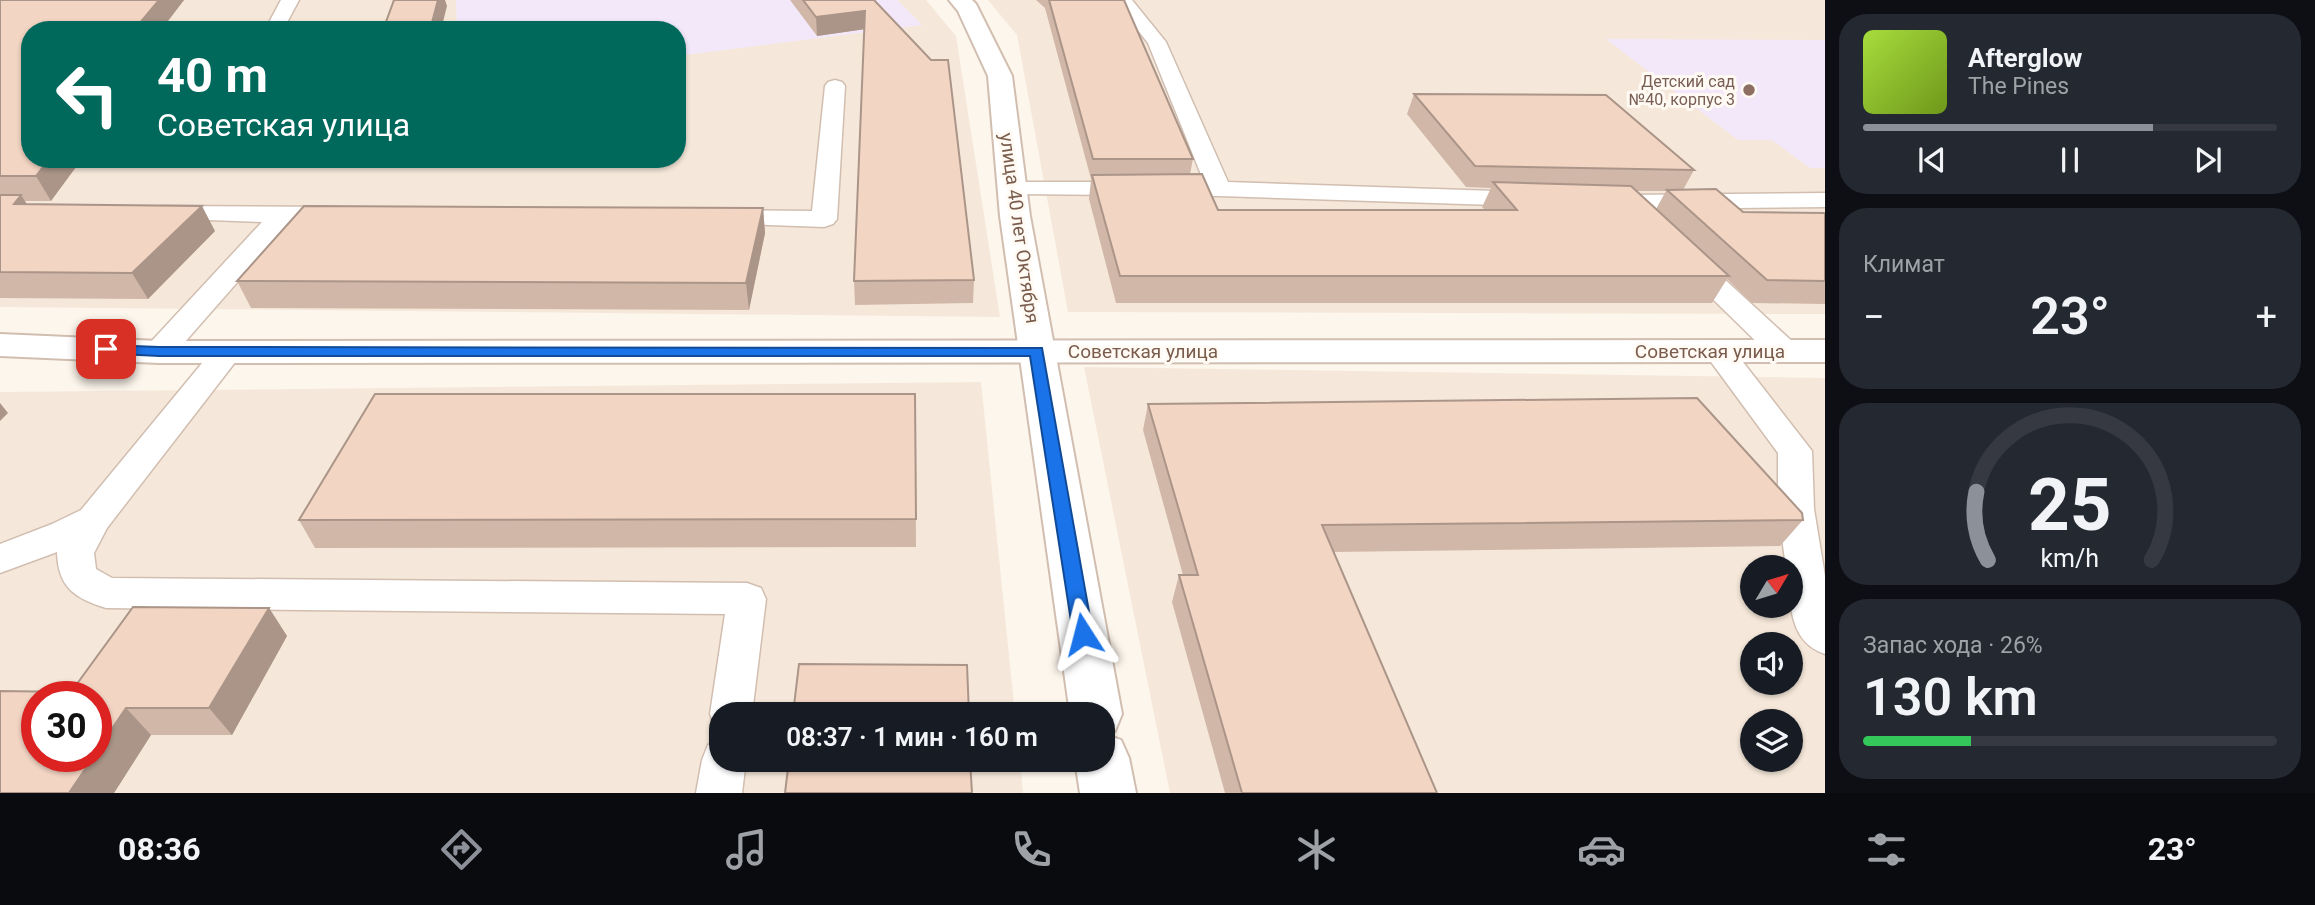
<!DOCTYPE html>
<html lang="ru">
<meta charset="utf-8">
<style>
:root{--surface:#171b24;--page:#242831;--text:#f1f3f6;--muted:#9ea1a6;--line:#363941;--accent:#8c9099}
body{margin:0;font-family:Roboto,sans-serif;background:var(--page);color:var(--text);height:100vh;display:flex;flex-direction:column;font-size:26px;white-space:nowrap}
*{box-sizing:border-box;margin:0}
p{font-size:23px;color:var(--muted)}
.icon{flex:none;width:38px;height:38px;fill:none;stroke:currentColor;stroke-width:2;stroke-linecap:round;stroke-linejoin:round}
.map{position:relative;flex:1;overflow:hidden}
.details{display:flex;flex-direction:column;gap:14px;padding:14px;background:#0d0f14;width:490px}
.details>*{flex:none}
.top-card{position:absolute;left:21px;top:21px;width:665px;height:147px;border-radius:28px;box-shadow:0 2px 5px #0004;background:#00695c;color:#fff;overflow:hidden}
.needle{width:46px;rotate:52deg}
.tools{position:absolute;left:1740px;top:555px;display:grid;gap:14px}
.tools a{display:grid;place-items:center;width:63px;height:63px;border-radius:50%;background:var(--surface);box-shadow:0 2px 5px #0004;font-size:35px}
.speed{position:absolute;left:21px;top:681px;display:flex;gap:14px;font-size:35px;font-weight:700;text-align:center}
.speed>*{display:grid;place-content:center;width:91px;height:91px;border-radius:50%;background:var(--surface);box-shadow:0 2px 5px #0004;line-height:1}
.speed .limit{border:10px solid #d22;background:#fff;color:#111}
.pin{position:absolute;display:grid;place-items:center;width:60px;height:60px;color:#fff;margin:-30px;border-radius:14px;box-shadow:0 4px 10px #0006}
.me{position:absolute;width:77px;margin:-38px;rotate:351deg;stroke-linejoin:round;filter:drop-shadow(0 0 5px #0008)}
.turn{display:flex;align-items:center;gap:24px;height:147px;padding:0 21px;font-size:32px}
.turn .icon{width:91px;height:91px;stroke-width:2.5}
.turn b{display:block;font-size:49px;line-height:60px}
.big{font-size:52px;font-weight:600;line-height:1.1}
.details .card{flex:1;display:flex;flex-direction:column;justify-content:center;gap:10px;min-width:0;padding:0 24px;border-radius:28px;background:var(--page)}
.details .dial{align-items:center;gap:0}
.dial svg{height:182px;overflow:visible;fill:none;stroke:var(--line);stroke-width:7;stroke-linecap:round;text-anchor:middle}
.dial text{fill:var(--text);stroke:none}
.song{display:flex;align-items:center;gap:21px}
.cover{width:84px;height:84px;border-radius:10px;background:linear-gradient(135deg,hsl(80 70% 55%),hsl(80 70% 35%))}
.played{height:7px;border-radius:4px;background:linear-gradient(90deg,var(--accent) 70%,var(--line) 70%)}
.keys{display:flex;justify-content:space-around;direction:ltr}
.heat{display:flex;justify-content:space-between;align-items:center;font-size:38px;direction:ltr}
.charge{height:10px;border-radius:5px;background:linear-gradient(90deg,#34c759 26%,var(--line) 0)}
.trip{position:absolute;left:709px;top:702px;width:406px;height:70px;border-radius:28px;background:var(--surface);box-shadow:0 2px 5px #0004;font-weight:600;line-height:70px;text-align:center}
.tabs{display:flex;height:112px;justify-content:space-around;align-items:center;background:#090b0e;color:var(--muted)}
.tabs .icon{width:49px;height:49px}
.tabs .current{color:var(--accent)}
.tabs b{font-size:32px;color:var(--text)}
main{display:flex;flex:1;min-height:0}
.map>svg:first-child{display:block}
.residential{fill:#f5e8da;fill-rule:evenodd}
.education{fill:#f3e8fa}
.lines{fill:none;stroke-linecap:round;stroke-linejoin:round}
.service-casing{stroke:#d1beb0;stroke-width:3}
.minor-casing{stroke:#d1beb0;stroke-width:4}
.tertiary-casing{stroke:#d1beb0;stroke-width:4}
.service{fill:#fff;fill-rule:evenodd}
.minor{fill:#fff;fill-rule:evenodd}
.tertiary{fill:#fff;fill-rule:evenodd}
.wall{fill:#d1b7a8;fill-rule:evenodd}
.shaded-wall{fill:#aa9588}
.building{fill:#f3d5c3;stroke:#aa9588;stroke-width:2}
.route{fill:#1a73e8;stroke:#114b97;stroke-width:2}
.education-dot{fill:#8d6e63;stroke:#fffaf3;stroke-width:2.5}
.labels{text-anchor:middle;stroke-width:6;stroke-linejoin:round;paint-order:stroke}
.far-education-label{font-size:16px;fill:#785e54;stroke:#fffaf3;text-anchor:end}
.street-label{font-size:19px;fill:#7a5c4d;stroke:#fffaf3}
</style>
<main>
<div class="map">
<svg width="1825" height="793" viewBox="0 0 1825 793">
<rect width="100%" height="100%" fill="#fdf6ec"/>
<g class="residential">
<path d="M0 0H926L956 36 1000 317 0 307ZM30 30H677V159H30Z"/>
<path d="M988 0H1825V314L1068 312 1017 35Z"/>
<path d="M1084 367 1825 378V793H1170ZM1752 567H1790V606H1752ZM1752 644H1790V682H1752ZM1752 721H1790V760H1752Z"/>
<path d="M981 382 1015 714H721V760H1020L1023 793H0V392ZM37 696H96V756H37Z"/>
</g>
<g class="education">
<path d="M456 0H897L922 25 677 56V30H457Z"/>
<path d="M1606 39 1825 40V168H1810L1772 140H1738Z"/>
</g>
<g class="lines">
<g class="service-casing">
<g id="service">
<path d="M281 0H299L283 30H265Z"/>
<path d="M1114 0H1132L1166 42 1228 182 1528 192 1537 194 1540 199 1537 204 1528 206 1219 196 1003 194 1000 189 1003 184 1012 182H1204L1148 43Z"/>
<path d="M835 80 842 82 845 86 837 219 833 224 824 227 713 223 709 218 713 213 722 210 812 211 825 86 828 82Z"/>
<path d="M1825 193V207L1648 209 1653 215 1649 220C1633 224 1623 215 1614 202L1617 197 1626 195Z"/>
<path d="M162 206 338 207 347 210 351 215 347 220 290 222 170 359 159 361 148 359 144 352 148 345 262 222 153 218 150 213 153 208Z"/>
<path d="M1688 252 1697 254 1795 344 1799 351 1795 358 1784 360 1773 358 1679 266 1675 260 1679 254Z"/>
<path d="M1718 342 1729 344 1812 451 1814 509 1825 576V654C1787 641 1790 601 1790 567H1786L1778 509V453L1703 351 1707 344Z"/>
<path d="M228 343 239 345 243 352 107 528 94 553 96 569 112 578 747 583 761 588 766 599 752 714H721V729L716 728 710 714 725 614 106 608C74 598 58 587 57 552L0 573V544L52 524 81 510 217 345Z"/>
<path d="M721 741V760H746L742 793H696L702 760 708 745Z"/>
</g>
</g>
<g class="minor-casing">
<path id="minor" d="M949 0H972L976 4 1012 76 1030 216 1122 714 1115 731 1105 734 1121 740 1129 758 1136 793H1080L1075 760H1102V714H1070L1000 216 988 76 958 11Z"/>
</g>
<g class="tertiary-casing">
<path id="tertiary" d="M0 334 159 341 1825 340V362L159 363 0 356Z"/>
</g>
<use href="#service" class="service"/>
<use href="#minor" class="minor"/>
<use href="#tertiary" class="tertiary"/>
</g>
<g class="wall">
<path d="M0 0H184L161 30H30L51 201H25L27 205 215 231 148 299 0 298Z"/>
<path d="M790 0H874L974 280 973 303 855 305 854 281 865 29 817 36Z"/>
<path d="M1036 0H1124L1193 159 1190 174 1218 210H1485L1482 207 1491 188 1466 187 1407 114 1414 94 1694 170 1683 190 1743 212 1825 213V304L1752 303 1727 279 1712 303H1116L1089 199 1091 179 1045 8ZM1636 191H1666L1656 209Z"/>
<path d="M763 208 765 233 749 310 251 308 237 281Z"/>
<path d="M915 394 916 547 315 548 299 520Z"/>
<path d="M1148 404 1803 520 1780 546 1333 552 1437 793H1225L1172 602 1179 575H1183L1143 430Z"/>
<path d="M269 608 287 636 232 735H151L114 793H0L71 692Z"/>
</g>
<g class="shaded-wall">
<path d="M159 0H184L161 30H134Z"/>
<path d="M438 0H445L447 6 441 30H430Z"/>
<path d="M865 11 866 29 817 36 816 17Z"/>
<path d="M49 159H82L51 201 36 176Z"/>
<path d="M21 195 37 220 14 204Z"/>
<path d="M202 206 215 231 148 299 132 273Z"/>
<path d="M763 208 765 233 749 310 746 283Z"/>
<path d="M0 403 8 413 0 421Z"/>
<path d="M269 608 287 636 232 735 209 708Z"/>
<path d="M126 708 151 735 114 793H69L94 756H96V752Z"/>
</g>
<g class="building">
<path d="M0 0H159L134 30H30V159H49L36 176H0Z"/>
<path d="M394 0H438L430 30H383Z"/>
<path d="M803 0H874L931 60H948L974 280 854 281 865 11 816 17Z"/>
<path d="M1049 0H1124L1193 159H1093Z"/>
<path d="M1414 94 1606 95 1694 170 1475 166Z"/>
<path d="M1202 174 1218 210H1517L1493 182 1631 186 1729 276H1120L1092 175Z"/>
<path d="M1716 189 1743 212 1825 213V281L1767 280 1667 190Z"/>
<path d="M0 195H21L14 204 202 206 132 273 0 272Z"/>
<path d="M304 206 763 208 746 283 237 281Z"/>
<path d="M375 394H915L916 519 299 520Z"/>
<path d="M1697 398 1802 513 1803 520 1322 525 1437 793H1242L1179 575H1198L1148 404Z"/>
<path d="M133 607 269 608 209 708H126L96 752V696H37V756H94L69 793H0V691L71 692Z"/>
<path d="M799 664 967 665 969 714H793Z"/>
<path d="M789 760H970L972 793H785Z"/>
</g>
<path class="route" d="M106 345 159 347 1042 348 1093 634 1090 640 1083 643 1076 640 1073 634 1030 356H159L100 353 98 349 100 346Z"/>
<circle class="education-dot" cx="1749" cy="90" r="7"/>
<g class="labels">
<g class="far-education-label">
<text x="1735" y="87">Детский сад<tspan x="1735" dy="18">№40, корпус 3</tspan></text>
</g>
<g class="street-label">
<text transform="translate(1020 228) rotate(82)" y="7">улица 40 лет Октября</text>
<text x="1143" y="358">Советская улица</text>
<text x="1710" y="358">Советская улица</text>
</g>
</g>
</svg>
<div class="tools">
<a><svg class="needle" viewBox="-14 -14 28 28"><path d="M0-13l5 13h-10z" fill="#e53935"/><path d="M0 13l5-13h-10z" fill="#9ea1a6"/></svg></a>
<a><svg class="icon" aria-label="sound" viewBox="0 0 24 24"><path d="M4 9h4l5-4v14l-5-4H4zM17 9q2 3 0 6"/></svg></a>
<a><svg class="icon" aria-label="layers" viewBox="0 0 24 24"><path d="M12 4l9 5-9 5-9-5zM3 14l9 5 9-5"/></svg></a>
</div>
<div class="speed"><div class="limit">30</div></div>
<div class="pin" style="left:106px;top:349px;background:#d93025"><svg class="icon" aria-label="arrive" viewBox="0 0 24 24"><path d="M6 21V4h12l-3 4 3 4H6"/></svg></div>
<svg class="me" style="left:1083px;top:634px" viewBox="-20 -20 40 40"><path d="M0-17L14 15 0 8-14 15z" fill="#1a73e8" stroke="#fff" stroke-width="4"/></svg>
<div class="trip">08:37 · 1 мин · 160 m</div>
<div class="top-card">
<div class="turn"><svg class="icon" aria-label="left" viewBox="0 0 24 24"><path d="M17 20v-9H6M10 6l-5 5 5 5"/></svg><div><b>40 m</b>Советская улица</div></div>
</div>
</div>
<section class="details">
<div class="card">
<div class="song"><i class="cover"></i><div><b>Afterglow</b><p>The Pines</p></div></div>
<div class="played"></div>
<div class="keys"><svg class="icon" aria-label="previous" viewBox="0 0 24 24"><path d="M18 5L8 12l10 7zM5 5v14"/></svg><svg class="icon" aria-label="pause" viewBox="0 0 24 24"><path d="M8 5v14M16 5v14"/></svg><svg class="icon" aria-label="next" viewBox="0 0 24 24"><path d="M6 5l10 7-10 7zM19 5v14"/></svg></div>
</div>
<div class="card"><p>Климат</p>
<div class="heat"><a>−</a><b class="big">23°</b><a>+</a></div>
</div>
<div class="card dial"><svg viewBox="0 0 100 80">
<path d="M14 69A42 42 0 1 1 86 69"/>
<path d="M14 69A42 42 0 0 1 9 39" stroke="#8c9099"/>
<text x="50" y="56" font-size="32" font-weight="700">25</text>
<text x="50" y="72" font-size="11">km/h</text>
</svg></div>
<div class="card"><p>Запас хода · 26%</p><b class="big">130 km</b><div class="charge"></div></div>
</section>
</main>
<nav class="tabs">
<b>08:36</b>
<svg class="icon current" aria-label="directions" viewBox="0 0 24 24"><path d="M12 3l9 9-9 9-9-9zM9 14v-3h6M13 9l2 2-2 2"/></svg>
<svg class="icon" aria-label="music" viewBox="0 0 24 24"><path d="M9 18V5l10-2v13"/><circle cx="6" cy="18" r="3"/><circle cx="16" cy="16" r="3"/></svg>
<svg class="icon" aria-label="phone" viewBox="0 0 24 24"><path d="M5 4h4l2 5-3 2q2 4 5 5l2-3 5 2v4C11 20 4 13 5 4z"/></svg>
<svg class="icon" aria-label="climate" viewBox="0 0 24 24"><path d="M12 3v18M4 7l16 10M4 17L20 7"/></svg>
<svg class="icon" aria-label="car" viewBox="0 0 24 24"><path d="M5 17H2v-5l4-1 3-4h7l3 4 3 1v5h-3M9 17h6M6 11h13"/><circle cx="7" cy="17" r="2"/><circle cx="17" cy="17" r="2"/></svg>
<svg class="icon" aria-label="filters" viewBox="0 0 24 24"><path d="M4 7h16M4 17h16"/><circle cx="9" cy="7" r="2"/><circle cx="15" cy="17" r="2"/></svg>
<b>23°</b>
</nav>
